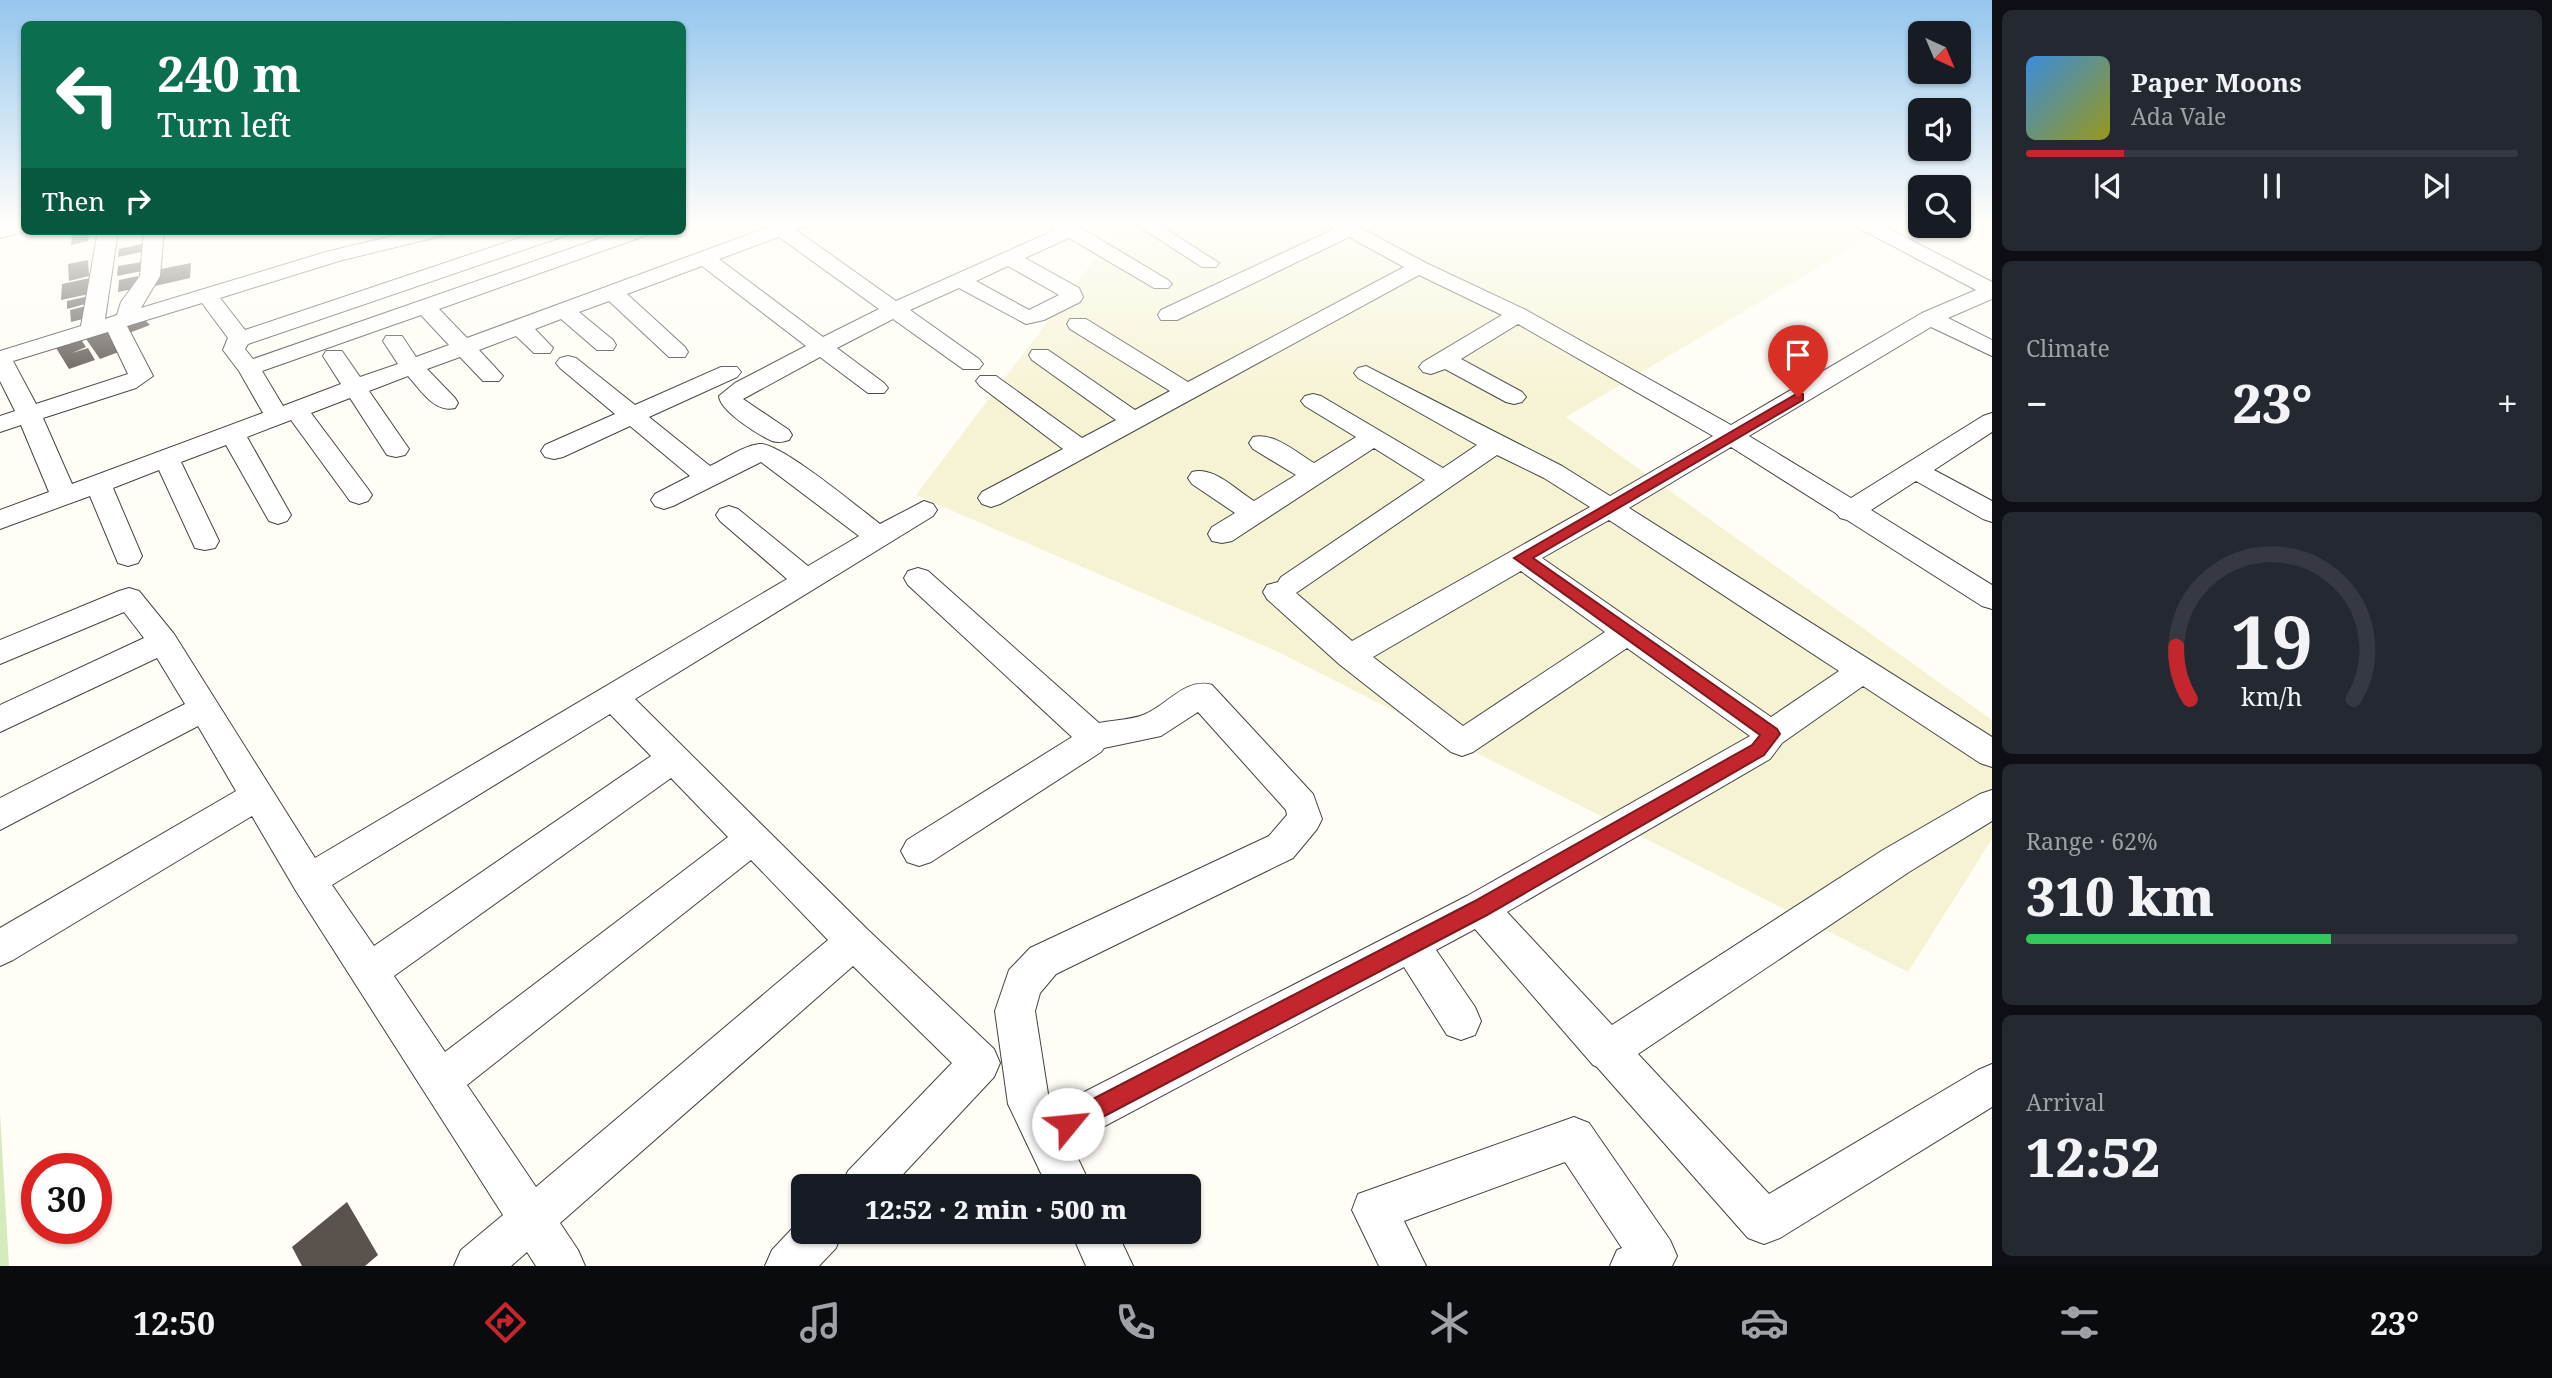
<!DOCTYPE html>
<meta charset="utf-8">
<style>
:root{--surface:#171b24;--page:#242831;--text:#f1f3f6;--muted:#9ea1a6;--line:#363941;--accent:#c4262e}
body{margin:0;font-family:"Noto Serif",serif;background:var(--page);color:var(--text);height:100vh;display:flex;flex-direction:column;font-size:26px;white-space:nowrap}
*{box-sizing:border-box;margin:0}
p{font-size:23px;color:var(--muted)}
.icon{flex:none;width:38px;height:38px;fill:none;stroke:currentColor;stroke-width:2;stroke-linecap:round;stroke-linejoin:round}
.map{position:relative;flex:1;overflow:hidden}
.side{display:flex;flex-direction:column;gap:10px;padding:10px;background:#0d0f14;width:560px}
.side>*{flex:none}
.hud{position:absolute;left:21px;top:21px;width:665px;height:214px;border-radius:10px;box-shadow:0 2px 5px #0004;background:#0b6e4f;color:#fff;overflow:hidden}
.needle{width:46px;rotate:136deg}
.tools{position:absolute;left:1908px;top:21px;display:grid;gap:14px}
.tools a{display:grid;place-items:center;width:63px;height:63px;border-radius:10px;background:var(--surface);box-shadow:0 2px 5px #0004;font-size:35px}
.speed{position:absolute;left:21px;top:1153px;display:flex;gap:14px;font-size:35px;font-weight:700;text-align:center}
.speed>*{display:grid;place-content:center;width:91px;height:91px;border-radius:50%;background:var(--surface);box-shadow:0 2px 5px #0004;line-height:1}
.speed .limit{border:10px solid #d22;background:#fff;color:#111}
.pin{position:absolute;display:grid;place-items:center;width:60px;height:60px;color:#fff;margin:-72px -30px;border-radius:50% 50% 50% 0;rotate:-45deg;box-shadow:0 0 7px #0007}
.pin .icon{rotate:45deg}
.me{position:absolute;width:77px;margin:-38px;rotate:62deg;stroke-linejoin:round;filter:drop-shadow(0 0 5px #0008)}
.turn{display:flex;align-items:center;gap:24px;height:147px;padding:0 21px;font-size:32px}
.turn .icon{width:91px;height:91px;stroke-width:2.5}
.turn b{display:block;font-size:49px;line-height:60px}
.then{display:flex;align-items:center;height:66px;padding:0 21px;background:#0003;gap:14px;font-size:26px}
.big{font-size:52px;font-weight:800;line-height:1.1}
.side .tile{flex:1;display:flex;flex-direction:column;justify-content:center;gap:10px;min-width:0;padding:0 24px;border-radius:10px;background:var(--page)}
.side .dial{align-items:center;gap:0}
.dial svg{height:182px;overflow:visible;fill:none;stroke:var(--line);stroke-width:7;stroke-linecap:round;text-anchor:middle}
.dial text{fill:var(--text);stroke:none}
.song{display:flex;align-items:center;gap:21px}
.cover{width:84px;height:84px;border-radius:10px;background:linear-gradient(135deg,hsl(210 70% 55%),hsl(60 70% 35%))}
.played{height:7px;border-radius:4px;background:linear-gradient(90deg,var(--accent) 20%,var(--line) 20%)}
.keys{display:flex;justify-content:space-around;direction:ltr}
.heat{display:flex;justify-content:space-between;align-items:center;font-size:38px;direction:ltr}
.charge{height:10px;border-radius:5px;background:linear-gradient(90deg,#34c759 62%,var(--line) 0)}
.trip{position:absolute;left:791px;top:1174px;width:410px;height:70px;border-radius:10px;background:var(--surface);box-shadow:0 2px 5px #0004;font-weight:800;line-height:70px;text-align:center}
.tabs{display:flex;height:112px;justify-content:space-around;align-items:center;background:#090b0e;color:var(--muted)}
.tabs .icon{width:49px;height:49px}
.tabs .current{color:var(--accent)}
.tabs b{font-size:32px;color:var(--text)}
main{display:flex;flex:1;min-height:0}
.map>svg:first-child{display:block}
.farmland{fill:#f6f3d4}
.green{fill:#d5ebbd}
.building{fill:#5a524d}
.lines{fill:none;stroke-linecap:round;stroke-linejoin:round}
.minor-casing{stroke:#444;stroke-width:2}
.minor{fill:#fff;fill-rule:evenodd}
.route{fill:#c4262e;stroke:#7f191e;stroke-width:2}
</style>
<main>
<div class="map">
<svg width="1992" height="1266" viewBox="0 0 1992 1266">
<rect width="100%" height="100%" fill="#fffdf5"/>
<path class="farmland" d="M1112 222H1894L1566 417 1992 720V839L1908 972 1276 651 916 495 1117 230Z"/>
<path class="green" d="M0 1114 9 1266H0Z"/>
<g class="building">
<path d="M89 231 88 241 71 245 72 233Z"/>
<path d="M146 243V251L118 257 119 249Z"/>
<path d="M88 260 89 276 69 281 68 264Z"/>
<path d="M148 261 147 270 117 276 118 266Z"/>
<path d="M191 263 190 278 155 286 156 270Z"/>
<path d="M138 276 137 288 118 292 119 280Z"/>
<path d="M90 278 89 294 61 300 62 284Z"/>
<path d="M89 296V303L67 309V301Z"/>
<path d="M86 306 87 318 71 322 70 310Z"/>
<path d="M143 318 150 325 129 333 123 325Z"/>
<path d="M108 327 124 350 100 359 84 336Z"/>
<path d="M78 335 86 347 72 353 88 348 95 360 69 369 53 343Z"/>
<path d="M347 1202 378 1255 365 1266H302L292 1247Z"/>
</g>
<g class="lines">
<g class="minor-casing">
<g id="minor">
<path d="M18 222H24V231H28L0 238V226Z"/>
<path d="M762 222H809L807 226 796 230 896 301 1055 230 1047 222H1069L1078 226 1168 280 1172 284 1168 288H1154L1069 238 1025 258 1079 288 1083 297 1080 302 1044 320 1026 324 959 288 910 310 979 359 983 364 979 369H963L893 319 837 348 884 383 888 388 884 393H868L820 357 743 399 789 430 792 435 789 440C783 442 778 443 772 441 757 434 720 411 719 396L735 383 806 346 702 266 627 294 685 347 688 352 685 357H669L609 301 579 312 613 340 616 345 613 350H597L561 319 535 329 553 348 550 353H534L516 336 479 350 503 376 499 381H483L460 357 427 369 455 398 458 403 455 408C434 413 421 390 408 376L369 391 409 449 405 455 396 457 387 455 350 398 311 413 368 489 372 495 368 501 359 504 350 501 291 420 247 437 291 515 287 521 278 524 269 521 226 445 181 462 219 541 215 548 205 550 195 548 159 470 113 488 142 556 138 563 128 566 118 563 90 496 0 529V510L49 492 21 425 0 432V416L15 411 0 381V351L81 326 98 231H118L105 319 117 315 121 302 140 276 144 231H164L160 276 141 308 326 252 413 231H448L445 235 339 261 220 298 245 330 540 231H570L567 235 248 344 245 349 253 359 621 231H650L647 235 439 309 467 338 766 228ZM779 237 879 309 823 337 719 259ZM1008 266 1059 295 1029 310 976 281ZM202 303 228 338 223 350 239 371 263 413 72 484 43 418 136 388 153 376 127 326ZM421 315 449 345 416 357 402 336H386L383 341 398 364 360 377 342 351H326L323 356 341 384 283 406 262 371ZM108 332 128 374 36 404 13 361Z"/>
<path d="M1132 222H1155L1219 263 1216 267H1202Z"/>
<path d="M1327 222H1350L1426 263 1526 310 1731 425 1922 313 1976 290 1855 226 1853 222H1876L1992 282V299L1948 318 1992 340V356L1931 327 1749 436 1851 498 1983 416 1992 413V432L1934 470 1992 501V522L1983 519 1916 481 1871 510 1992 585V609L1982 606 1847 520 1840 518 1837 514 1731 447 1629 508 1992 737V767L1980 763 1863 686 1782 743 1770 759 1507 912 1612 1025 1883 850 1980 794 1992 790V821L1909 872 1638 1054 1769 1194 1978 1070 1992 1064V1107L1780 1238 1764 1244 1748 1238 1597 1067 1593 1065 1475 929 1436 950 1475 1007 1481 1021 1475 1035 1461 1040 1447 1035 1404 967 1071 1144 1091 1186H1047L1008 1104 995 1011 1009 970 1030 948 1269 836 1287 815 1286 810 1198 712 1161 736 1104 748 1101 752 931 862 919 866 907 862 901 851 907 840 1072 737 908 585 904 578 908 571 918 568 928 571 1099 723C1113 720 1130 720 1143 715 1167 706 1185 677 1212 685L1313 794 1322 819 1317 829 1293 858 1056 974 1040 993 1035 1011 1049 1100 1053 1108 1467 896 1750 736 1627 648 1473 752 1462 756 1451 752 1339 664 1267 599 1263 592 1267 585 1278 582 1281 577 1425 480 1374 448 1232 541 1222 543 1212 541 1208 534 1212 527 1235 513 1192 484 1188 478 1192 472C1214 466 1236 490 1254 501L1296 475 1253 449 1249 443 1253 437C1274 432 1297 453 1314 463L1356 437 1305 406 1301 401 1305 396 1313 394 1321 396 1443 468 1477 445 1358 378 1354 373 1358 368 1366 366 1562 466 1610 496 1713 436 1518 324 1461 359 1522 392 1526 397 1522 402 1514 404 1506 402 1445 369 1431 374 1423 372 1419 367 1423 362 1502 315 1419 275 1000 504 991 507 982 504 978 498 982 492 1063 449 980 386 976 381 980 376H996L1082 438 1116 420 1032 360 1029 355 1032 350H1048L1135 410 1170 391 1070 329 1067 324 1070 319H1086L1188 382 1404 267 1349 237 1177 320H1161L1158 315 1161 310 1334 229ZM1497 455 1544 478 1590 507 1352 641 1296 593ZM1609 520 1839 671 1771 717 1542 558ZM1521 571 1605 632 1463 726 1373 657Z"/>
<path d="M568 356 576 358 635 405 721 367H737L741 372 737 377 649 417 710 466C725 459 743 446 759 444 779 441 860 509 880 524L924 501 933 504 937 510 933 516 635 699 867 929 994 1049 1000 1063 994 1077 892 1186H841L848 1171 952 1063 853 966 560 1223 578 1250 585 1266H536L527 1252 511 1266H454L461 1250 503 1215 296 891 252 816 13 960 0 966V928L236 791 198 726 0 830V798L185 704 157 658 0 732V705L144 638 124 612 0 664V640L119 591 129 588 139 591 174 634 315 858 787 579 720 521 716 515 720 509 729 506 738 509 808 566 859 536 761 462 673 506 664 509 655 506 651 500 655 494 690 476 630 426 563 457 554 459 545 457 541 451 545 445 615 414 560 368 556 363 560 358ZM610 714 651 756 374 946 332 885ZM671 778 728 837 445 1052 394 976ZM751 860 828 940 536 1187 467 1085Z"/>
<path d="M1574 1117 1589 1123 1670 1240 1677 1256 1672 1266H1610L1617 1250 1622 1248 1565 1162 1404 1221 1426 1266H1379L1352 1210 1358 1194Z"/>
<path d="M803 1217V1232H842L836 1248 819 1266H765L772 1250Z"/>
<path d="M1071 1232H1117L1133 1266H1086Z"/>
</g>
</g>
<use href="#minor" class="minor"/>
</g>
<linearGradient id="sky" x2="0" y2="1"><stop stop-color="#95c6ee"/><stop offset="0.56" stop-color="#fffefa"/><stop offset="1" stop-color="#fffefa" stop-opacity="0"/></linearGradient>
<rect width="1992" height="399" fill="url(#sky)"/>
<path class="route" d="M1798 393 1803 394V400L1533 558 1777 729 1780 734 1764 755 1487 915 1076 1131 1068 1135 1060 1131 1057 1124 1060 1116 1473 902 1752 745 1760 735 1514 558Z"/>
</svg>
<div class="tools">
<a><svg class="needle" viewBox="-14 -14 28 28"><path d="M0-13l5 13h-10z" fill="#e53935"/><path d="M0 13l5-13h-10z" fill="#9ea1a6"/></svg></a>
<a><svg class="icon" aria-label="sound" viewBox="0 0 24 24"><path d="M4 9h4l5-4v14l-5-4H4zM17 9q2 3 0 6"/></svg></a>
<a><svg class="icon" aria-label="search" viewBox="0 0 24 24"><circle cx="10" cy="10" r="6"/><path d="M15 15l6 6"/></svg></a>
</div>
<div class="speed"><div class="limit">30</div></div>
<div class="pin" style="left:1798px;top:397px;background:#d93025"><svg class="icon" aria-label="arrive" viewBox="0 0 24 24"><path d="M6 21V4h12l-3 4 3 4H6"/></svg></div>
<svg class="me" style="left:1068px;top:1124px" viewBox="-20 -20 40 40"><circle r="19" fill="#fff"/><path d="M0-13L10 11 0 6-10 11z" fill="#c4262e"/></svg>
<div class="trip">12:52 · 2 min · 500 m</div>
<div class="hud">
<div class="turn"><svg class="icon" aria-label="left" viewBox="0 0 24 24"><path d="M17 20v-9H6M10 6l-5 5 5 5"/></svg><div><b>240 m</b>Turn left</div></div>
<div class="then">Then<svg class="icon" aria-label="right" viewBox="0 0 24 24"><path d="M7 20v-9h11M14 6l5 5-5 5"/></svg></div>
</div>
</div>
<section class="side">
<div class="tile">
<div class="song"><i class="cover"></i><div><b>Paper Moons</b><p>Ada Vale</p></div></div>
<div class="played"></div>
<div class="keys"><svg class="icon" aria-label="previous" viewBox="0 0 24 24"><path d="M18 5L8 12l10 7zM5 5v14"/></svg><svg class="icon" aria-label="pause" viewBox="0 0 24 24"><path d="M8 5v14M16 5v14"/></svg><svg class="icon" aria-label="next" viewBox="0 0 24 24"><path d="M6 5l10 7-10 7zM19 5v14"/></svg></div>
</div>
<div class="tile"><p>Climate</p>
<div class="heat"><a>−</a><b class="big">23°</b><a>+</a></div>
</div>
<div class="tile dial"><svg viewBox="0 0 100 80">
<path d="M14 69A42 42 0 1 1 86 69"/>
<path d="M14 69A42 42 0 0 1 8 46" stroke="#c4262e"/>
<text x="50" y="56" font-size="32" font-weight="700">19</text>
<text x="50" y="72" font-size="11">km/h</text>
</svg></div>
<div class="tile"><p>Range · 62%</p><b class="big">310 km</b><div class="charge"></div></div>
<div class="tile"><p>Arrival</p><b class="big">12:52</b></div>
</section>
</main>
<nav class="tabs">
<b>12:50</b>
<svg class="icon current" aria-label="directions" viewBox="0 0 24 24"><path d="M12 3l9 9-9 9-9-9zM9 14v-3h6M13 9l2 2-2 2"/></svg>
<svg class="icon" aria-label="music" viewBox="0 0 24 24"><path d="M9 18V5l10-2v13"/><circle cx="6" cy="18" r="3"/><circle cx="16" cy="16" r="3"/></svg>
<svg class="icon" aria-label="phone" viewBox="0 0 24 24"><path d="M5 4h4l2 5-3 2q2 4 5 5l2-3 5 2v4C11 20 4 13 5 4z"/></svg>
<svg class="icon" aria-label="climate" viewBox="0 0 24 24"><path d="M12 3v18M4 7l16 10M4 17L20 7"/></svg>
<svg class="icon" aria-label="car" viewBox="0 0 24 24"><path d="M5 17H2v-5l4-1 3-4h7l3 4 3 1v5h-3M9 17h6M6 11h13"/><circle cx="7" cy="17" r="2"/><circle cx="17" cy="17" r="2"/></svg>
<svg class="icon" aria-label="filters" viewBox="0 0 24 24"><path d="M4 7h16M4 17h16"/><circle cx="9" cy="7" r="2"/><circle cx="15" cy="17" r="2"/></svg>
<b>23°</b>
</nav>
